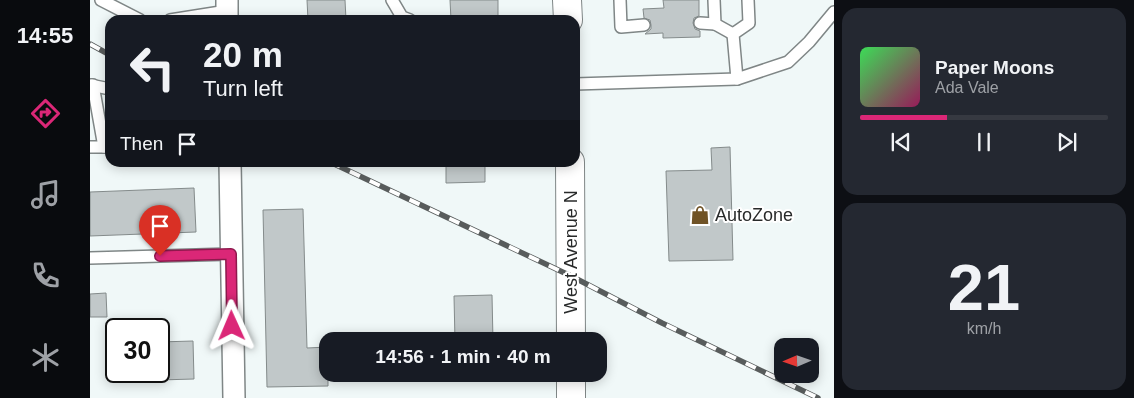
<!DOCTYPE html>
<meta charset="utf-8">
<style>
:root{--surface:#171b24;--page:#242831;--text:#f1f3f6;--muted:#9ea1a6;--line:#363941;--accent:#db2777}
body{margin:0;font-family:Arial,sans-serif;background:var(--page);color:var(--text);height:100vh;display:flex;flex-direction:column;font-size:19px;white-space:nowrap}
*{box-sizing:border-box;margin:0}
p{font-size:16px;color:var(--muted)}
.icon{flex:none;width:28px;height:28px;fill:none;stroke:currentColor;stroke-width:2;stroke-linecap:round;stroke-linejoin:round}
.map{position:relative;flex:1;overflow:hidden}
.panel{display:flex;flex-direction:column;gap:8px;padding:8px;background:#0d0f14;width:300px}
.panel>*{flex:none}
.hud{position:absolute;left:15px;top:15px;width:475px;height:152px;border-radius:15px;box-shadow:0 2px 12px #0003;background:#171b24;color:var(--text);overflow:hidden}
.needle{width:32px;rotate:268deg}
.fabs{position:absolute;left:684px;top:338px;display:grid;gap:10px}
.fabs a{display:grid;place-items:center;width:45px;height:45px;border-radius:10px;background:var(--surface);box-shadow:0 2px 12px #0003;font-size:25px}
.speed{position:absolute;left:15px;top:318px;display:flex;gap:10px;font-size:25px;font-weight:700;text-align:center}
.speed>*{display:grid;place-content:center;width:65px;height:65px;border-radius:50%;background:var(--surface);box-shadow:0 2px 12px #0003;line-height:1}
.speed .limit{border:2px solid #111;border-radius:8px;background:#fff;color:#111}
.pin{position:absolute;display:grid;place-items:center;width:42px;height:42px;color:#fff;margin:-51px -21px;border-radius:50% 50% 50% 0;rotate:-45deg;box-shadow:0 0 5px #0007}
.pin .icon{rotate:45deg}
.me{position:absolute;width:55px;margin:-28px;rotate:359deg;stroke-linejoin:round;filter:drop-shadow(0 0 4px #0008)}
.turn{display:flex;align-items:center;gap:18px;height:105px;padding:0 15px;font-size:22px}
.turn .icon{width:65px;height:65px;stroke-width:2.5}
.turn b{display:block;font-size:35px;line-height:42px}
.then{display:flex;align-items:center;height:48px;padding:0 15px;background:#0003;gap:10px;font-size:19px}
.panel .card{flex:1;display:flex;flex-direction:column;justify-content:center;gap:8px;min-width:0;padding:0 18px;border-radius:15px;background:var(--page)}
.panel .dial{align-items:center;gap:0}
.dial b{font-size:65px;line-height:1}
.song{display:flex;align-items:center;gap:15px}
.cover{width:60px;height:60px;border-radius:8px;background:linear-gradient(135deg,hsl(130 70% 55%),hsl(330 70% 35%))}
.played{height:5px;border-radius:2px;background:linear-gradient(90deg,var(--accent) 35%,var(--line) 35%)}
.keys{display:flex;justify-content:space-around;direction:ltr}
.trip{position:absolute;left:229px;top:332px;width:288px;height:50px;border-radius:15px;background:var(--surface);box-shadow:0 2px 12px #0003;font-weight:700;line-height:50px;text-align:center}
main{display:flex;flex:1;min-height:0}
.tabs{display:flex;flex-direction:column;width:90px;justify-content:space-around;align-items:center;background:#090b0e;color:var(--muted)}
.tabs .icon{width:35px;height:35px}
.tabs .current{color:var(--accent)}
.tabs b{font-size:22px;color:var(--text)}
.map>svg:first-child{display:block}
.building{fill:#c1c8c9;stroke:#848b8b}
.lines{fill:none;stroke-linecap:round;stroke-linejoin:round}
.service-casing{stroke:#7f8686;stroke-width:14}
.minor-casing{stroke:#7f8686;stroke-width:24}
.secondary-casing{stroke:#7f8686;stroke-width:30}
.service{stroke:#fff;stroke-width:11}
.minor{stroke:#fff;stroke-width:21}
.secondary{stroke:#fff;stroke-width:28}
.rail-casing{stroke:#585c5c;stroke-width:5.5}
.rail{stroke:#fff;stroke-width:4;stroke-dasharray:11;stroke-linecap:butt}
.route-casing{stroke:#8e194d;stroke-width:12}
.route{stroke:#db2777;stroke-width:9}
.labels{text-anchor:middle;stroke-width:4;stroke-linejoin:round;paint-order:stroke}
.poi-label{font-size:18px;fill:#282a2a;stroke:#fff;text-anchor:start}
.street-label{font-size:18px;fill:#282a2a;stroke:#fff}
</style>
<main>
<nav class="tabs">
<b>14:55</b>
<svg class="icon current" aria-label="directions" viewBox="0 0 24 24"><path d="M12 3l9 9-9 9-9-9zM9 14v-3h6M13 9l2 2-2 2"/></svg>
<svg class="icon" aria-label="music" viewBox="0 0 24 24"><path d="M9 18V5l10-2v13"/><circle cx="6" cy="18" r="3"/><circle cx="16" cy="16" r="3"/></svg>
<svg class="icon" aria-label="phone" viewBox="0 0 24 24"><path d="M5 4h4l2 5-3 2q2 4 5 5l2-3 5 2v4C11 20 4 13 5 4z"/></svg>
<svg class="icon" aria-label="climate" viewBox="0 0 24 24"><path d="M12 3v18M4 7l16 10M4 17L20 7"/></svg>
</nav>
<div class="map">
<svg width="744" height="398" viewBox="0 0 744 398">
<rect width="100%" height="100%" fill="#f0f8f8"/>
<g class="building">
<path d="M217 0H255L256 20H218Z"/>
<path d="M360 0H408V20H361Z"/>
<path d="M573 0H609V16L604 18 603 23 605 29 610 31V37L573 38V33L555 34 561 29V25L560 20 554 18 553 9 574 8Z"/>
<path d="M640 147 643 260 579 261 576 171 622 170 621 148Z"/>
<path d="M356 162H395V182L356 183Z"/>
<path d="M104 188 106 232 0 236V192Z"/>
<path d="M213 209 217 348 238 347V386L177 387 173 210Z"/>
<path d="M16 293 17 317H0V294Z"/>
<path d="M402 295 403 341H365L364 296Z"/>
<path d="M103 341 104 379 69 380V342Z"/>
</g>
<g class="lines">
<g class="service-casing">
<g id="service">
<path d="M11 0 50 20"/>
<path d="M302 0 312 17 320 20"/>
<path d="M530 0 531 27 554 25"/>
<path d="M624 0 625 24 643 34"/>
<path d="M80 20 137 11"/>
<path d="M610 23 625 24"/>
<path d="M647 79 643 34 659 23 658 0"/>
<path d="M485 84 647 79 698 62 719 42 744 12"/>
<path d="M0 85 20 89"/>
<path d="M3 85 14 147"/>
<path d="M0 147H20"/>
<path d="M0 258 141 254"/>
</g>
</g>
<g class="minor-casing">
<g id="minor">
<path d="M137 0V20"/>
<path d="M140 162 144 398"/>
</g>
</g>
<g class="secondary-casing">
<g id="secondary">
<path d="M477 0 478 20"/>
<path d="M480 162 481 341"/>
<path d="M481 374V398"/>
</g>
</g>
<use href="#service" class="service"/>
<use href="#minor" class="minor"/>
<use href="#secondary" class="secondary"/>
<g class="rail-casing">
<g id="rail">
<path d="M0 44 20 55"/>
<path d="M240 162 481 276 572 323 728 398"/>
</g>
</g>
<use href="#rail" class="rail"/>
</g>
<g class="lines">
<g class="route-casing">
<path id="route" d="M70 256 141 254 142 326"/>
</g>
<use href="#route" class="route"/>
</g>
<defs>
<g id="shop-bare" transform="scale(1.5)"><path d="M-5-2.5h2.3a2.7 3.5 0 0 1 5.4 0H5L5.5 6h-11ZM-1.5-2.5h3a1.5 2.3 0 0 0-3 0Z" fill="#705326" stroke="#fff" stroke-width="2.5" paint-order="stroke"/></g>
</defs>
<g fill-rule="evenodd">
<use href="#shop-bare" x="610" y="215"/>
</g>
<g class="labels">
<g class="poi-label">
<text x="625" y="221">AutoZone</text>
</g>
<g class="street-label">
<text transform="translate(481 252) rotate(-90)" y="6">West Avenue N</text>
</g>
</g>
</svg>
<div class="fabs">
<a><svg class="needle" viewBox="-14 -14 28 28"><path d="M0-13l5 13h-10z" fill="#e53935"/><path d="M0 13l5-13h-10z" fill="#9ea1a6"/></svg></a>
</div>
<div class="speed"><div class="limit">30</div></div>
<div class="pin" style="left:70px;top:256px;background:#d93025"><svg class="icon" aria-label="arrive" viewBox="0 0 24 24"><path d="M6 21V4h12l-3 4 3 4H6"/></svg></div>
<svg class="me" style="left:142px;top:326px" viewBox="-20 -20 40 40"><path d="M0-17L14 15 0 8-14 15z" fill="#db2777" stroke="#fff" stroke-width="4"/></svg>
<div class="trip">14:56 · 1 min · 40 m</div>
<div class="hud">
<div class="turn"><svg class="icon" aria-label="left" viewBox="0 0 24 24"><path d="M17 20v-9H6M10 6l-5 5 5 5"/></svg><div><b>20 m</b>Turn left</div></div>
<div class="then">Then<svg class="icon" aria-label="arrive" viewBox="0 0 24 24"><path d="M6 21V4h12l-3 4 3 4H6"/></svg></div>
</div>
</div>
<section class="panel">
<div class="card">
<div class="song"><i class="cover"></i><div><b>Paper Moons</b><p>Ada Vale</p></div></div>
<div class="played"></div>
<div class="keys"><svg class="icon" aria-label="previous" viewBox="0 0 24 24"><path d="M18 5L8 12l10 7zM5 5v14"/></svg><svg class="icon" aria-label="pause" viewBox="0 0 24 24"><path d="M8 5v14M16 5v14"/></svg><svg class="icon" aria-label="next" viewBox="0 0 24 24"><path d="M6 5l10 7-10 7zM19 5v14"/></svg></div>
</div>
<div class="card dial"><b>21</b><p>km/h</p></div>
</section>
</main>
